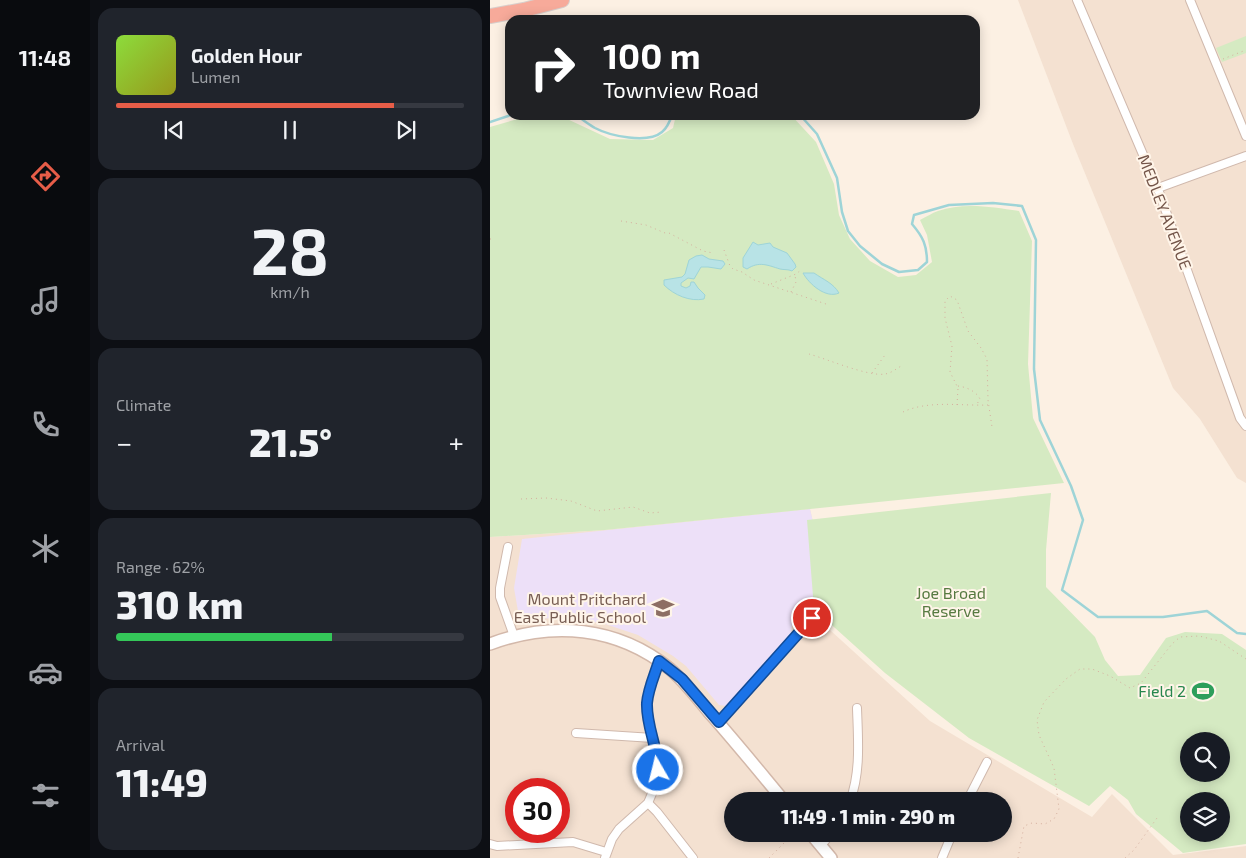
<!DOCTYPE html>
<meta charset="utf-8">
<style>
:root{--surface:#171b24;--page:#20242c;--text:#f1f3f6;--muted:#9ea1a6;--line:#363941;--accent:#e75d48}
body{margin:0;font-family:"Exo 2",sans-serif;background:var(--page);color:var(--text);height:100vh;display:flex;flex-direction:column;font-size:19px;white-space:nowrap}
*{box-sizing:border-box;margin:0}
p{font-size:16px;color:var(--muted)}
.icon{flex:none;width:28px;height:28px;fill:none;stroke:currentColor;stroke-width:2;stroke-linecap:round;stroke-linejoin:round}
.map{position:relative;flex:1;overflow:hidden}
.side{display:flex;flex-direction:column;gap:8px;padding:8px;background:#0d0f14;width:400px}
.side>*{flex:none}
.guide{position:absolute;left:15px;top:15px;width:475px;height:105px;border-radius:15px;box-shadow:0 2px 12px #0003;background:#202124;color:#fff;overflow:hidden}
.fabs{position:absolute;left:690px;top:732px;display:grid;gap:10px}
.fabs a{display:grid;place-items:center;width:50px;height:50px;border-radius:50%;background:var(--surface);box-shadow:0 2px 12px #0003;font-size:25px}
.speed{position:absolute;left:15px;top:778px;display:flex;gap:10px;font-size:25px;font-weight:700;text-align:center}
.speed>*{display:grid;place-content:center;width:65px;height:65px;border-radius:50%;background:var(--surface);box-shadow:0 2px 12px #0003;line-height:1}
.speed .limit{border:8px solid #d22;background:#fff;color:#111}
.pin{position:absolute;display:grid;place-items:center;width:42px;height:42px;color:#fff;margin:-21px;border:2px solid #fff;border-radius:50%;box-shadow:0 1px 5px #0007}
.me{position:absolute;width:55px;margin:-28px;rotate:352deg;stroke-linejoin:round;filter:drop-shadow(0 0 4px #0008)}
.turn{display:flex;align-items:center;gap:18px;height:105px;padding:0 15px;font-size:22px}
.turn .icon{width:65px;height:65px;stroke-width:2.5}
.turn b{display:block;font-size:35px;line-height:42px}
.big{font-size:38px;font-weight:800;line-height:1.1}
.side .card{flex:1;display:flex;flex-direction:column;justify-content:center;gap:8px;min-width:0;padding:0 18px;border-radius:15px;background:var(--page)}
.side .dial{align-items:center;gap:0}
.dial b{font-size:65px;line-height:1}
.song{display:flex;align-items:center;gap:15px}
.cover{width:60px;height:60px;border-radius:8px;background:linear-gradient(135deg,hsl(90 70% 55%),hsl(60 70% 35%))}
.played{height:5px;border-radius:2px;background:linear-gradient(90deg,var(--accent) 80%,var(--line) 80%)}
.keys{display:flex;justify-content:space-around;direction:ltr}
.heat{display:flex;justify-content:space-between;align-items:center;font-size:28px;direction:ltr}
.charge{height:8px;border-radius:4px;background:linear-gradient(90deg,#34c759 62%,var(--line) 0)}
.trip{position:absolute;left:234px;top:792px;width:288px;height:50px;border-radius:25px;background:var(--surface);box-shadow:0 2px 12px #0003;font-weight:800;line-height:50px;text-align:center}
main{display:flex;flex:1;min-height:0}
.dock{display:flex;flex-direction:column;width:90px;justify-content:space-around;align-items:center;background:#090b0e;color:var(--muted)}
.dock .icon{width:35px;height:35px}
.dock .selected{color:var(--accent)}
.dock b{font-size:22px;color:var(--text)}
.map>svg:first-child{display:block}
.residential{fill:#f4e1d1;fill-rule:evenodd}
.education{fill:#ede0f8}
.green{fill:#d5eac2;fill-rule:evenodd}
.water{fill:#b8e3e6;stroke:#9ed4d7}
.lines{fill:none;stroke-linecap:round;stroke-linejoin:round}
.stream{stroke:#9ed4d7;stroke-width:2.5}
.street-casing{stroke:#d0b9ad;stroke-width:10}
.secondary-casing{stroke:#d3b8aa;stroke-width:14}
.highway-casing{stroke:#d8cfcc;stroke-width:16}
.path{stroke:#d6af9e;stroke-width:1;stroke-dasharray:1 4;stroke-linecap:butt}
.street{stroke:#fff;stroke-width:8}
.secondary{stroke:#fff;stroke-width:11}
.highway{stroke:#f7aa9a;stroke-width:14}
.route-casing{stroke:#114b97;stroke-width:12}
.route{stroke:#1a73e8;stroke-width:9}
.labels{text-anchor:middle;stroke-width:4;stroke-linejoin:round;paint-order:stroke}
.street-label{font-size:16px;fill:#745549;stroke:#fff5e9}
.park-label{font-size:16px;fill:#577a41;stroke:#fff5e9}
.education-label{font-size:16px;fill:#785e54;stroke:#fff5e9;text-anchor:end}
.leisure-label{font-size:16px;fill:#27864d;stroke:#fff5e9;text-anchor:end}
</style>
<main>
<nav class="dock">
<b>11:48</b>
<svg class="icon selected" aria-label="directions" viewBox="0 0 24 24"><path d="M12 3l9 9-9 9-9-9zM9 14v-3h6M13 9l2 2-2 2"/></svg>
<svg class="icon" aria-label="music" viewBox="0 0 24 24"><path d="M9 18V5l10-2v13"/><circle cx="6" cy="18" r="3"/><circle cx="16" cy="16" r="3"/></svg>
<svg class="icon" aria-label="phone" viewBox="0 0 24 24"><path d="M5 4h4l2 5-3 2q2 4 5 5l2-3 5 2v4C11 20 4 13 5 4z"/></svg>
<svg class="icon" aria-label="climate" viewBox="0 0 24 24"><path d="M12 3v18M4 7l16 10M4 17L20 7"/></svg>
<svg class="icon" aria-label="car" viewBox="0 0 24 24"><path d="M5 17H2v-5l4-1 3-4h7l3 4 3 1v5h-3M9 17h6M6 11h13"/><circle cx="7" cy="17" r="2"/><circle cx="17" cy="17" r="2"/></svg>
<svg class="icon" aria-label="filters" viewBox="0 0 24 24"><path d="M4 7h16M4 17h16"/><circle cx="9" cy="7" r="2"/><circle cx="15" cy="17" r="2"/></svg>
</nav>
<section class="side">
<div class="card">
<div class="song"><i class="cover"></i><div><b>Golden Hour</b><p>Lumen</p></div></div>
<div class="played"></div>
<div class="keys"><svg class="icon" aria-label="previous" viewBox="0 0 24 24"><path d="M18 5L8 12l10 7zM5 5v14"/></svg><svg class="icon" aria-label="pause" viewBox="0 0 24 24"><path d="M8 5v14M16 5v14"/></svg><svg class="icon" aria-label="next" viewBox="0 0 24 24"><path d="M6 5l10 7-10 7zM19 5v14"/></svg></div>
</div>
<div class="card dial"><b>28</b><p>km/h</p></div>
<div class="card"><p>Climate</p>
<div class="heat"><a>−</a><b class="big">21.5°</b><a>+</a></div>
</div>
<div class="card"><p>Range · 62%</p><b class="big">310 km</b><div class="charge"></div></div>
<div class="card"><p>Arrival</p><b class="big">11:49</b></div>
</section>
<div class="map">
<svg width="756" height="858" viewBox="0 0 756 858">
<rect width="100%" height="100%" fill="#fcf0e3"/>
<g class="residential">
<path d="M528 0H756V483L747 478 710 419 683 388 583 144Z"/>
<path d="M320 509 338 586 318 610 440 721 602 817 622 794 683 855 756 846V858H0V537L115 530ZM26 789H69V831H26ZM242 801H512V834H242Z"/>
</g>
<path class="education" d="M320 509 338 586 302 625 301 635 237 706 229 705 196 666 183 656 148 635 112 623 63 618 47 619 33 622 29 617 24 588 32 539Z"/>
<g class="green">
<path d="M756 36V53L732 62 726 48Z"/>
<path d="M41 115H66L75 118 120 139 163 140 183 128 186 115H301L326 142 344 184 349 215 360 239 380 261 408 277 426 275 442 262 437 235 430 220C436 217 442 213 448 211 473 202 503 207 529 211L542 241 538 364 543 418 574 483 115 530 0 537V127Z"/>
<path d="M561 493 556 550V587L605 637 615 660 628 676 650 675 676 638 695 632 732 634 756 650V844L693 853 646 814 638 800 620 786 599 806 479 738 395 673 324 609 317 520ZM699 741H731V774H699ZM699 801H731V834H699Z"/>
</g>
<g class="water">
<path d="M263 242 268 245 280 243 283 247 297 253 305 264 306 267 302 271C298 269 294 270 290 269 277 265 269 261 257 269L253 267V258Z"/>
<path d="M212 255 219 259 233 261 235 264 231 269 218 267H211L204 279 198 278 191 283V286L196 288 200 286 201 282H204L208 288 215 295 214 299C200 302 184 295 174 285V280L192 277 195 274 199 260 206 256Z"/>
<path d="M313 273H324C334 280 343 283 349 293 336 299 319 284 313 273Z"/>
</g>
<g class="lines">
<g class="stream">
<path d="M85 115C92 119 98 124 105 128 120 136 158 144 172 132 177 128 180 121 182 115"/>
<path d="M310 115 327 134 347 178 352 212 358 231 370 246 392 264 409 272 428 270 437 262C437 245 433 237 422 224L424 215 459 205 503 203 532 206 546 240 544 369 550 420 581 486 593 520 572 590 608 617H673L717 611 747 633 756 634"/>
<path d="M0 122 21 115"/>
</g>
<g class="street-casing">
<g id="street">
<path d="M587 0 669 192 750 418 756 426"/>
<path d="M700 0 756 136"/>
<path d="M668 188 756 156"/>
<path d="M18 547 10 588V597L24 636"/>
<path d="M229 722 322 619"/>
<path d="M86 733 163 738"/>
<path d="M360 801C371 772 368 739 367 708"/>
<path d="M477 801 497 762"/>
<path d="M158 803 167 812 203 858"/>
<path d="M0 844 7 846 83 842 116 852"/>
<path d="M331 845 341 834"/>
<path d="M115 858 122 839 129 829 158 803 166 784 168 761 159 724 157 703 159 692 169 661"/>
<path d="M452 858 462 834"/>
</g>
</g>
<g class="secondary-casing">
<g id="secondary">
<path d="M0 644C62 621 127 626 180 669 194 681 206 696 218 711 244 740 269 771 294 801"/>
<path d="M321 834 341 858"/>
</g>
</g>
<g class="highway-casing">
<path id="highway" d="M0 16 34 10 72 0"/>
</g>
<g class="path">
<path d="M733 59 756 50"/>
<path d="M131 221 156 225 175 233H179L213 251 223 253"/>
<path d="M0 239H1"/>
<path d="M234 250 240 266 243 269 252 272 264 280 336 304"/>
<path d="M281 284 306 274 311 270"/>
<path d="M301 292 306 282 305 275"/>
<path d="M319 354C337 359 379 377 395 374 402 373 407 368 413 365"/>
<path d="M382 373 395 355"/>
<path d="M468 386C476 387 486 391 490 399L487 404"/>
<path d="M467 405 468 388 460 372 462 346 455 318V301L460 296 467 300 478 331 491 348 497 359 498 400 502 427"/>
<path d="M413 412C438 400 471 406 498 405"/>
<path d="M31 499 56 498 81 501 107 511 143 507 160 513 172 512"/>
<path d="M279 858 303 834"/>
<path d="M528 858 534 826 542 823 555 824 564 819 569 809 564 768 549 735 547 720 554 702 576 679 590 669H602L620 676 640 688 651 683 682 644 690 637 709 636 729 641 756 659"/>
<path d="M635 858 644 850 667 818"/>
</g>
<use href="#street" class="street"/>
<use href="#secondary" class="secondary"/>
<use href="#highway" class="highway"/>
</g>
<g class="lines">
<g class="route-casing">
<path id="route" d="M168 770C168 747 156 726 157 703 158 689 165 674 169 661L192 679 229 722 322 618"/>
</g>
<use href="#route" class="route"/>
</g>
<defs>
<g id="school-bare" transform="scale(1.725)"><path d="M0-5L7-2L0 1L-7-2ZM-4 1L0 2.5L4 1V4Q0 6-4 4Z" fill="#8d6e63" stroke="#fff5e9" stroke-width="2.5" paint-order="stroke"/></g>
<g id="stadium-bare" transform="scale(1.725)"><path d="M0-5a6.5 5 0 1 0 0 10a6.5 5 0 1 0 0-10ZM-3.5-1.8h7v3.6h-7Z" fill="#2e9e5b" stroke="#fff5e9" stroke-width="2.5" paint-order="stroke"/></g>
</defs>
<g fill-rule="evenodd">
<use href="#school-bare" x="173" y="608"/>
<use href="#stadium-bare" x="713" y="691"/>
</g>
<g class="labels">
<g class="street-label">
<text transform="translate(675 212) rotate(69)" y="6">MEDLEY AVENUE</text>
</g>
<g class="park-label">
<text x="461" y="599">Joe Broad<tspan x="461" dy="18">Reserve</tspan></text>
</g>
<g class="education-label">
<text x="156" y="605">Mount Pritchard<tspan x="156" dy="18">East Public School</tspan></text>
</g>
<g class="leisure-label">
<text x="696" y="697">Field 2</text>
</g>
</g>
</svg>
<div class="fabs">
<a><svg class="icon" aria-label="search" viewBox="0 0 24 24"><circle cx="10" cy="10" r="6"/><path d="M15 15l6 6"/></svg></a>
<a><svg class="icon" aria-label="layers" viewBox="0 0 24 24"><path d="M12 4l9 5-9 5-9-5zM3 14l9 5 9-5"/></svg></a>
</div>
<div class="speed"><div class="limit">30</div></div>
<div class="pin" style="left:322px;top:618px;background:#d93025"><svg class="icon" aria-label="arrive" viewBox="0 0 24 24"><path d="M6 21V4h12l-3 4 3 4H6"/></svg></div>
<svg class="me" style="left:168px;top:770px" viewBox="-20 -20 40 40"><circle r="17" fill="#1a73e8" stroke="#fff" stroke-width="3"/><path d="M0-11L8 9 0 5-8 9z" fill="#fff"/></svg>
<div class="trip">11:49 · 1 min · 290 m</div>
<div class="guide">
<div class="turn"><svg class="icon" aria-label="right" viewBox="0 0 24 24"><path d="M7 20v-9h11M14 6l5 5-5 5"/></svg><div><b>100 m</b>Townview Road</div></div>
</div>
</div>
</main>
